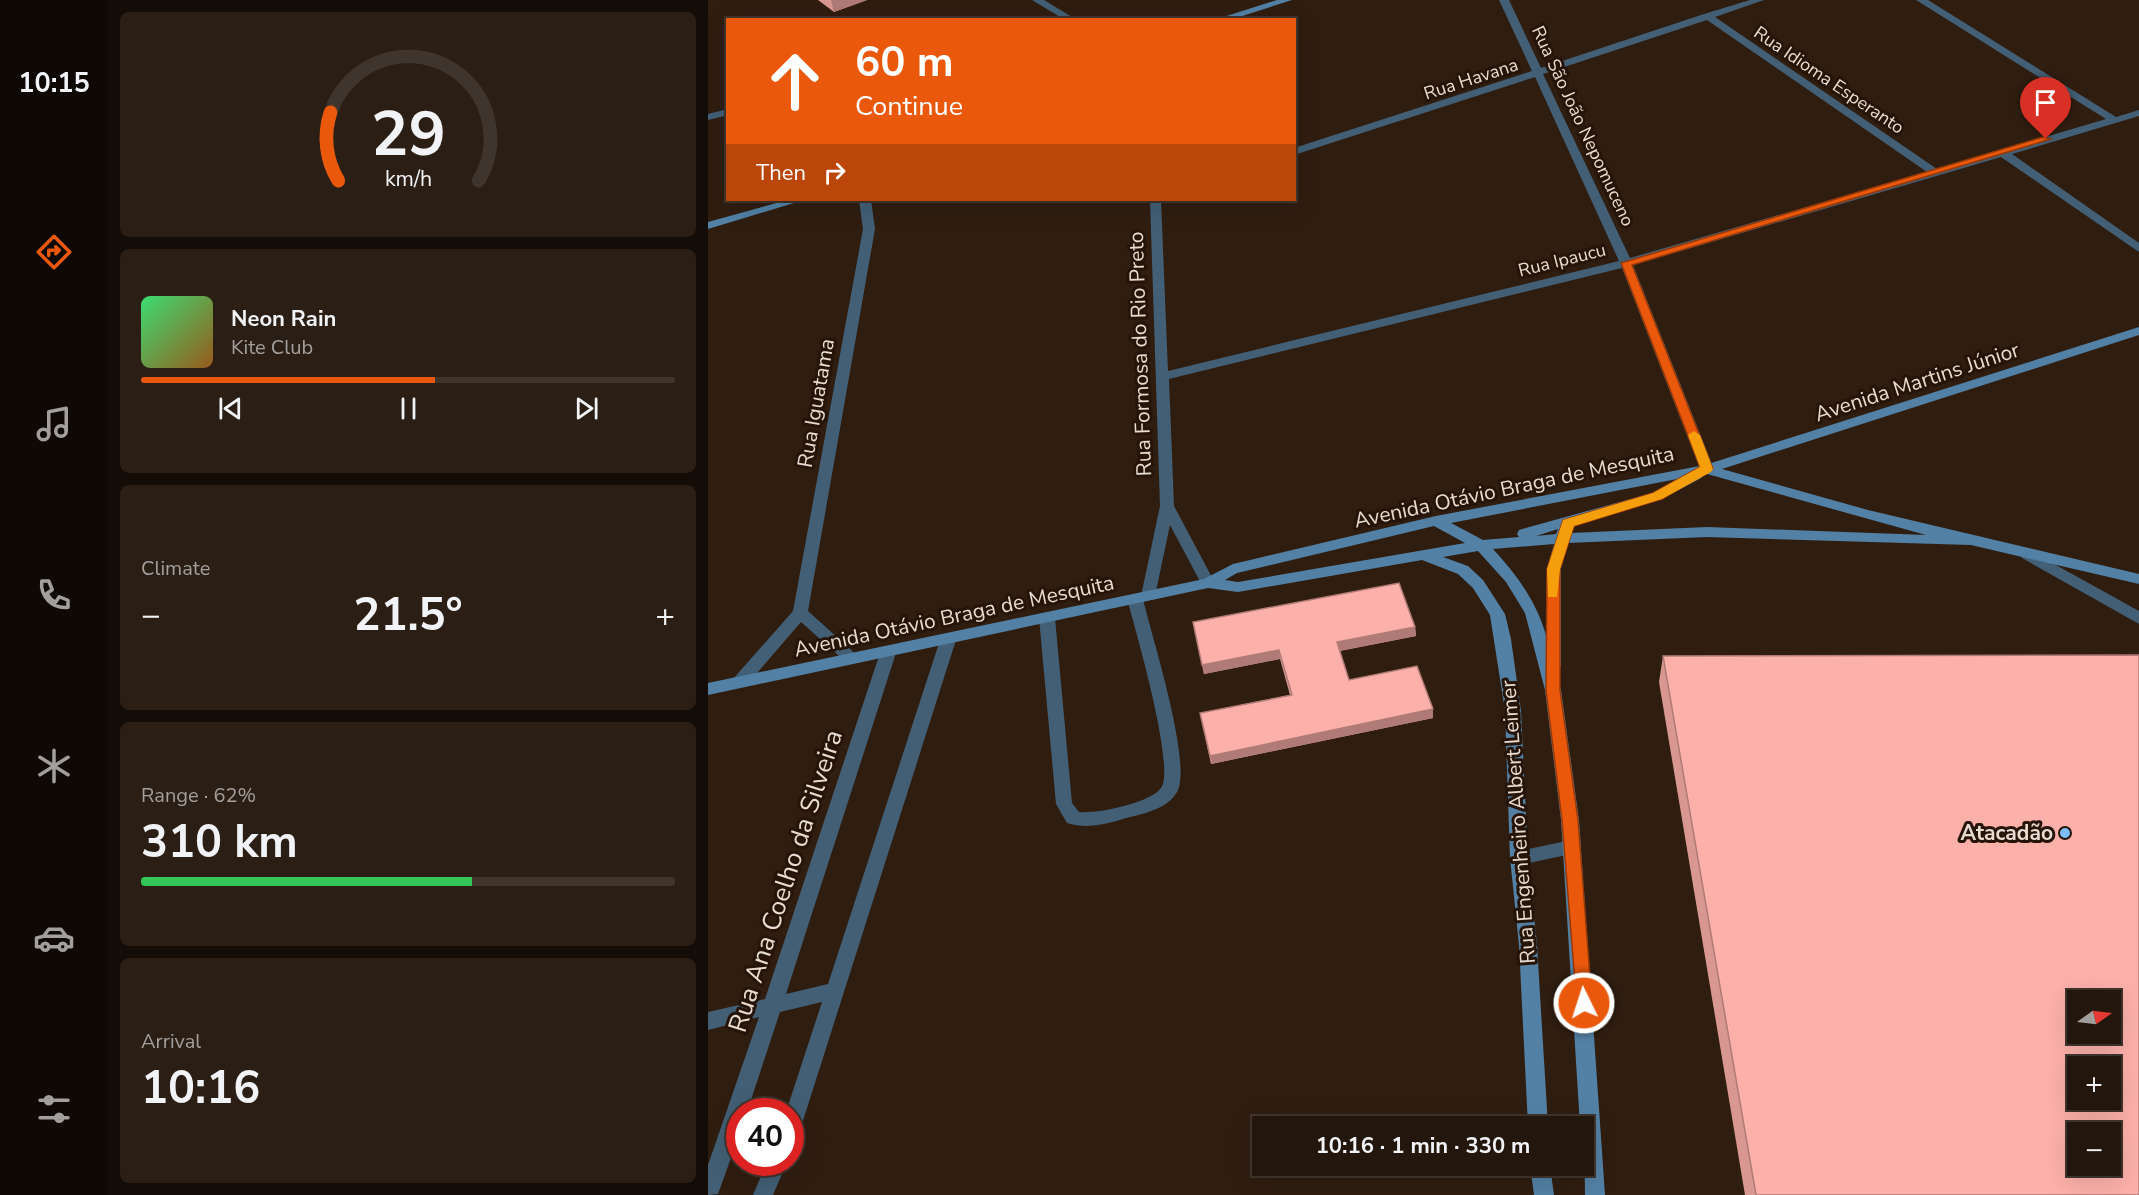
<!DOCTYPE html>
<meta charset="utf-8">
<style>
:root{--surface:#23160c;--page:#2b1f15;--text:#f1f3f6;--muted:#a39f9d;--line:#40352d;--accent:#ea580c}
body{margin:0;font-family:"Nunito Sans",sans-serif;background:var(--page);color:var(--text);height:100vh;display:flex;flex-direction:column;font-size:22px;white-space:nowrap}
*{box-sizing:border-box;margin:0}
p{font-size:20px;color:var(--muted)}
.icon{flex:none;width:33px;height:33px;fill:none;stroke:currentColor;stroke-width:2;stroke-linecap:round;stroke-linejoin:round}
.map{position:relative;flex:1;overflow:hidden}
.drawer{display:flex;flex-direction:column;gap:12px;padding:12px;background:#130c07;width:600px}
.drawer>*{flex:none}
.banner{position:absolute;left:18px;top:18px;width:570px;height:183px;border-radius:0px;box-shadow:0 6px 24px #0002,0 0 0 2px var(--line);background:#ea580c;color:#fff;overflow:hidden}
.needle{width:39px;rotate:76deg}
.tools{position:absolute;left:1359px;top:990px;display:grid;gap:12px}
.tools a{display:grid;place-items:center;width:54px;height:54px;border-radius:0px;background:var(--surface);box-shadow:0 6px 24px #0002,0 0 0 2px var(--line);font-size:30px}
.speed{position:absolute;left:18px;top:1098px;display:flex;gap:12px;font-size:30px;font-weight:700;text-align:center}
.speed>*{display:grid;place-content:center;width:78px;height:78px;border-radius:50%;background:var(--surface);box-shadow:0 6px 24px #0002,0 0 0 2px var(--line);line-height:1}
.speed .limit{border:9px solid #d22;background:#fff;color:#111}
.pin{position:absolute;display:grid;place-items:center;width:51px;height:51px;color:#fff;margin:-62px -26px;border-radius:50% 50% 50% 0;rotate:-45deg;box-shadow:0 0 6px #0007}
.pin .icon{rotate:45deg}
.me{position:absolute;width:66px;margin:-33px;rotate:356deg;stroke-linejoin:round;filter:drop-shadow(0 0 4px #0008)}
.turn{display:flex;align-items:center;gap:21px;height:126px;padding:0 30px;font-size:27px}
.turn .icon{width:78px;height:78px;stroke-width:2.5}
.turn b{display:block;font-size:42px;line-height:51px}
.then{display:flex;align-items:center;height:57px;padding:0 30px;background:#0003;gap:12px;font-size:22px}
.big{font-size:45px;font-weight:700;line-height:1.1}
.drawer .widget{flex:1;display:flex;flex-direction:column;justify-content:center;gap:9px;min-width:0;padding:0 21px;border-radius:9px;background:var(--page)}
.drawer .dial{align-items:center;gap:0}
.dial svg{height:156px;overflow:visible;fill:none;stroke:var(--line);stroke-width:7;stroke-linecap:round;text-anchor:middle}
.dial text{fill:var(--text);stroke:none}
.song{display:flex;align-items:center;gap:18px}
.cover{width:72px;height:72px;border-radius:9px;background:linear-gradient(135deg,hsl(140 70% 55%),hsl(30 70% 35%))}
.played{height:6px;border-radius:3px;background:linear-gradient(90deg,var(--accent) 55%,var(--line) 55%)}
.keys{display:flex;justify-content:space-around;direction:ltr}
.heat{display:flex;justify-content:space-between;align-items:center;font-size:33px;direction:ltr}
.charge{height:9px;border-radius:4px;background:linear-gradient(90deg,#34c759 62%,var(--line) 0)}
.trip{position:absolute;left:544px;top:1116px;width:342px;height:60px;border-radius:0px;background:var(--surface);box-shadow:0 6px 24px #0002,0 0 0 2px var(--line);font-weight:700;line-height:60px;text-align:center}
main{display:flex;flex:1;min-height:0}
.tabs{display:flex;flex-direction:column;width:108px;justify-content:space-around;align-items:center;background:#0e0905;color:var(--muted)}
.tabs .icon{width:42px;height:42px}
.tabs .on{color:var(--accent)}
.tabs b{font-size:27px;color:var(--text)}
.map>svg:first-child{display:block}
.lines{fill:none;stroke-linecap:round;stroke-linejoin:round}
.lane{fill:#425f75;fill-rule:evenodd}
.street{fill:#425f75;fill-rule:evenodd}
.secondary{fill:#5281a5;fill-rule:evenodd}
.wall{fill:#d89791}
.shaded-wall{fill:#b07b76}
.building{fill:#fbb0a9;stroke:#b07b76;stroke-width:1.5;fill-rule:evenodd}
.route{fill:#ea580c;stroke:#983908;stroke-width:1.5}
.slow{fill:#f59e0b}
.poi-dot{fill:#7cbef9;stroke:#251407;stroke-width:2}
.labels{text-anchor:middle;stroke-width:6;stroke-linejoin:round;paint-order:stroke}
.far-street-label{font-size:18px;fill:#e7dbd2;stroke:#251407}
.street-label{font-size:21px;fill:#e7dbd2;stroke:#251407}
.poi-label{font-size:21px;font-weight:bold;fill:#e7dbd2;stroke:#251407;text-anchor:end}
.near-street-label{font-size:26px;fill:#e7dbd2;stroke:#251407}
</style>
<main>
<nav class="tabs">
<b>10:15</b>
<svg class="icon on" aria-label="directions" viewBox="0 0 24 24"><path d="M12 3l9 9-9 9-9-9zM9 14v-3h6M13 9l2 2-2 2"/></svg>
<svg class="icon" aria-label="music" viewBox="0 0 24 24"><path d="M9 18V5l10-2v13"/><circle cx="6" cy="18" r="3"/><circle cx="16" cy="16" r="3"/></svg>
<svg class="icon" aria-label="phone" viewBox="0 0 24 24"><path d="M5 4h4l2 5-3 2q2 4 5 5l2-3 5 2v4C11 20 4 13 5 4z"/></svg>
<svg class="icon" aria-label="climate" viewBox="0 0 24 24"><path d="M12 3v18M4 7l16 10M4 17L20 7"/></svg>
<svg class="icon" aria-label="car" viewBox="0 0 24 24"><path d="M5 17H2v-5l4-1 3-4h7l3 4 3 1v5h-3M9 17h6M6 11h13"/><circle cx="7" cy="17" r="2"/><circle cx="17" cy="17" r="2"/></svg>
<svg class="icon" aria-label="filters" viewBox="0 0 24 24"><path d="M4 7h16M4 17h16"/><circle cx="9" cy="7" r="2"/><circle cx="15" cy="17" r="2"/></svg>
</nav>
<section class="drawer">
<div class="widget dial"><svg viewBox="0 0 100 80">
<path d="M14 69A42 42 0 1 1 86 69"/>
<path d="M14 69A42 42 0 0 1 10 34" stroke="#ea580c"/>
<text x="50" y="56" font-size="32" font-weight="700">29</text>
<text x="50" y="72" font-size="11">km/h</text>
</svg></div>
<div class="widget">
<div class="song"><i class="cover"></i><div><b>Neon Rain</b><p>Kite Club</p></div></div>
<div class="played"></div>
<div class="keys"><svg class="icon" aria-label="previous" viewBox="0 0 24 24"><path d="M18 5L8 12l10 7zM5 5v14"/></svg><svg class="icon" aria-label="pause" viewBox="0 0 24 24"><path d="M8 5v14M16 5v14"/></svg><svg class="icon" aria-label="next" viewBox="0 0 24 24"><path d="M6 5l10 7-10 7zM19 5v14"/></svg></div>
</div>
<div class="widget"><p>Climate</p>
<div class="heat"><a>−</a><b class="big">21.5°</b><a>+</a></div>
</div>
<div class="widget"><p>Range · 62%</p><b class="big">310 km</b><div class="charge"></div></div>
<div class="widget"><p>Arrival</p><b class="big">10:16</b></div>
</section>
<div class="map">
<svg width="1431" height="1195" viewBox="0 0 1431 1195">
<rect width="100%" height="100%" fill="#2f1d10"/>
<g class="lines">
<g class="lane">
<path d="M1319 549 1431 611V624L1314 558 1312 554Z"/>
<path d="M427 594 435 599C443 634 485 764 469 792 460 808 439 813 422 817 401 823 381 830 359 823L348 804 331 618 339 612 347 618 364 803 371 812C388 814 443 803 453 788 468 768 427 628 419 599Z"/>
<path d="M863 840 869 842 872 847 869 852 863 854 811 865 805 863 802 858 805 853 811 851Z"/>
</g>
<g class="street">
<path d="M324 0H336L369 20H357Z"/>
<path d="M791 0H801L833 68 996 14 1042 0H1056L1007 17 1229 169 1398 119 1208 0H1220L1408 117 1431 110V116L1304 154 1431 243V252L1293 157 925 265 1006 469 999 474 992 469 914 268 461 379 466 506 507 583 500 588 495 587 462 525 447 596 445 600H435L433 596 452 506 442 200H453L460 371 911 261 827 77 586 155V148L824 71ZM999 20 1219 172 922 258 835 74Z"/>
<path d="M20 109V115L0 120V114Z"/>
<path d="M151 200H163L167 229 100 611 153 659 151 663H139L93 622 37 687H25L23 683 25 679 85 611 155 229Z"/>
<path d="M240 634 245 636 248 640 92 1130 89 1137 82 1139V1112H78L114 1002 72 1012 39 1112H32V1133L10 1194 0 1195V1165L51 1017 0 1030V1012L57 999 172 653 175 649H185L188 653 78 994 120 984 232 640 235 636Z"/>
<path d="M59 1162H79L65 1195H45Z"/>
</g>
<g class="secondary">
<path d="M569 0H584L522 20H506Z"/>
<path d="M79 200H96L0 229V222Z"/>
<path d="M1431 327V335L1014 469 1160 510 1431 574V584L1263 545 999 537 860 543 853 569V666L848 671 853 690 871 820 897 1195H877L876 1126H872L853 820 837 690 817 613 798 582 770 551 735 557 760 566 775 580 797 614 803 639 813 711 820 858 829 945 840 1126H820L811 945 802 858 797 711 782 615 765 588 750 574 714 560 530 592 500 588 0 695V683L496 579 525 564 728 516 997 465ZM995 474H999L1218 535 999 527 863 533 862 526 954 499 993 478ZM969 479 944 493 811 530 809 534 811 537 775 540 743 523ZM726 526 757 543 530 582 517 580 529 573ZM850 529 848 534 828 536ZM846 544 839 569 838 635C828 601 809 575 785 549Z"/>
<path d="M822 1166H842L846 1195H826Z"/>
</g>
</g>
<g class="wall">
<path d="M110 0H159L126 12Z"/>
<path d="M485 622 707 627 708 636 632 651 641 680 725 718 503 764 492 713 582 695 572 659 496 674Z"/>
<path d="M955 656 1431 1195H1037L951 682Z"/>
</g>
<g class="shaded-wall">
<path d="M123 0H159L126 12Z"/>
<path d="M707 627 708 636 630 651 629 642Z"/>
<path d="M571 650 572 659 496 674 494 665Z"/>
<path d="M725 709V718L503 764 502 756Z"/>
</g>
<g class="building">
<path d="M691 583 707 627 629 642 641 680 709 666 725 709 502 756 492 713 584 695 571 650 494 665 485 622Z"/>
<path d="M1431 655V1195H1048L955 656ZM1370 1000H1402V1034H1370ZM1370 1066H1402V1100H1370ZM1370 1132H1402V1166H1370Z"/>
</g>
<path class="route" d="M1335 137 1343 139 924 265 1005 469 954 499 866 526 852 569V690L870 820 884 1003 882 1008 876 1011 869 1008 854 820 838 690 839 569 855 520 945 493 992 467 913 263Z"/>
<path class="slow" d="M986 431 992 435 1005 469 1003 472 954 499 866 526 852 569 849 597H840L839 569 855 520 945 493 992 467 980 435Z"/>
<circle class="poi-dot" cx="1357" cy="833" r="6"/>
<g class="labels">
<g class="far-street-label">
<text transform="translate(763 79) rotate(-18)" y="6">Rua Havana</text>
<text transform="translate(1121 80) rotate(34)" y="6">Rua Idioma Esperanto</text>
<text transform="translate(875 126) rotate(65)" y="6">Rua São João Nepomuceno</text>
<text transform="translate(854 260) rotate(-14)" y="6">Rua Ipaucu</text>
</g>
<g class="street-label">
<text transform="translate(432 354) rotate(-92)" y="7">Rua Formosa do Rio Preto</text>
<text transform="translate(1209 382) rotate(-18)" y="7">Avenida Martins Júnior</text>
<text transform="translate(108 403) rotate(-80)" y="7">Rua Iguatama</text>
<text transform="translate(806 487) rotate(-12)" y="7">Avenida Otávio Braga de Mesquita</text>
<text transform="translate(246 616) rotate(-12)" y="7">Avenida Otávio Braga de Mesquita</text>
<text transform="translate(810 822) rotate(-94)" y="7">Rua Engenheiro Albert Leimer</text>
</g>
<g class="poi-label">
<text x="1345" y="840">Atacadão</text>
</g>
<g class="near-street-label">
<text transform="translate(77 881) rotate(-72)" y="9">Rua Ana Coelho da Silveira</text>
</g>
</g>
</svg>
<div class="tools">
<a><svg class="needle" viewBox="-14 -14 28 28"><path d="M0-13l5 13h-10z" fill="#e53935"/><path d="M0 13l5-13h-10z" fill="#a39f9d"/></svg></a>
<a>+</a>
<a>−</a>
</div>
<div class="speed"><div class="limit">40</div></div>
<div class="pin" style="left:1338px;top:139px;background:#d93025"><svg class="icon" aria-label="arrive" viewBox="0 0 24 24"><path d="M6 21V4h12l-3 4 3 4H6"/></svg></div>
<svg class="me" style="left:876px;top:1003px" viewBox="-20 -20 40 40"><circle r="17" fill="#ea580c" stroke="#fff" stroke-width="3"/><path d="M0-11L8 9 0 5-8 9z" fill="#fff"/></svg>
<div class="trip">10:16 · 1 min · 330 m</div>
<div class="banner">
<div class="turn"><svg class="icon" aria-label="ahead" viewBox="0 0 24 24"><path d="M12 20V5M6 11l6-6 6 6"/></svg><div><b>60 m</b>Continue</div></div>
<div class="then">Then<svg class="icon" aria-label="right" viewBox="0 0 24 24"><path d="M7 20v-9h11M14 6l5 5-5 5"/></svg></div>
</div>
</div>
</main>
